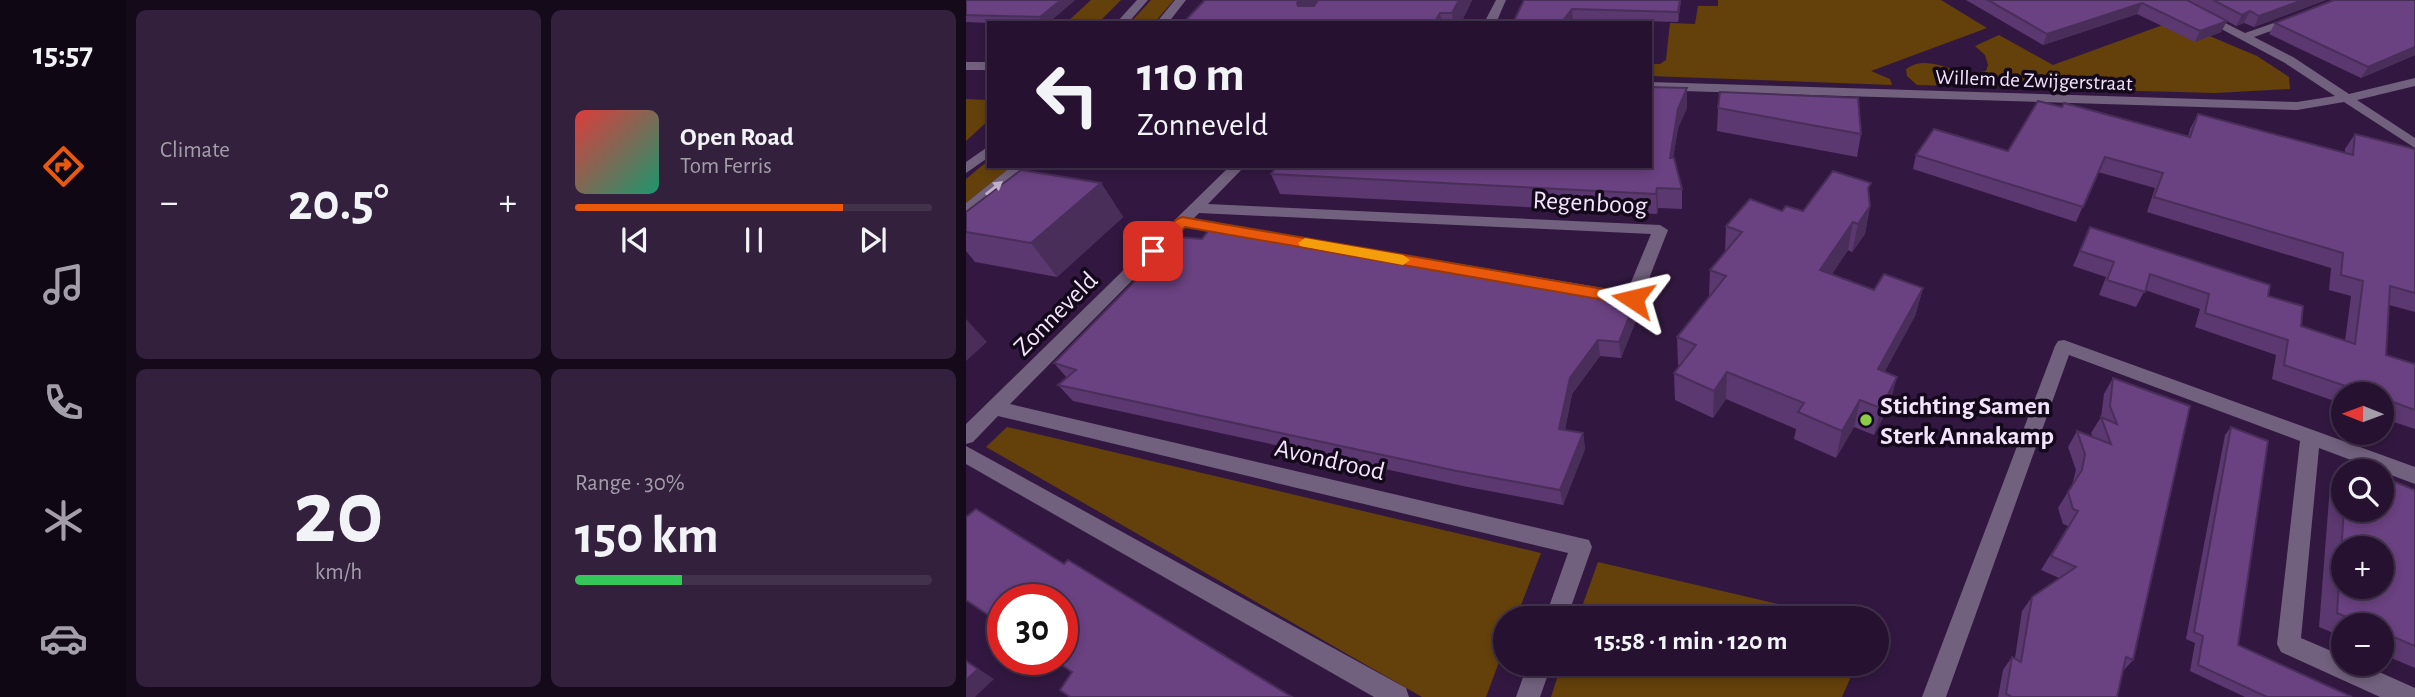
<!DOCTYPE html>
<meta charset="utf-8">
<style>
:root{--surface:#261230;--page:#32203c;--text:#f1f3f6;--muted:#a49eab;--line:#42324c;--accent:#ea580c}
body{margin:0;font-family:"Alegreya Sans",sans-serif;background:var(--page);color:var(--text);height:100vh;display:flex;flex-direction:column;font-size:26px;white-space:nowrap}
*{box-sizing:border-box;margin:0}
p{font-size:23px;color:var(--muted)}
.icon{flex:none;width:38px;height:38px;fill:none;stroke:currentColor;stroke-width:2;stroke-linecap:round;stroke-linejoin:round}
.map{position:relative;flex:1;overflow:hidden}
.drawer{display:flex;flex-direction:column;gap:10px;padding:10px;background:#150a1a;width:840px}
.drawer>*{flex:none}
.top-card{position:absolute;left:21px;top:21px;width:665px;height:147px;border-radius:0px;box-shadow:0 4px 10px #0003,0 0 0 2px var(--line);background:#261230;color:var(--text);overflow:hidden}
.needle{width:46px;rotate:271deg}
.fabs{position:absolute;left:1365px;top:382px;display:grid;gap:14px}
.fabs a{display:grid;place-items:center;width:63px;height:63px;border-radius:50%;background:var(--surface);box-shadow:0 4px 10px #0003,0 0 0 2px var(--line);font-size:35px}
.speed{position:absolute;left:21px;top:584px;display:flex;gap:14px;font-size:35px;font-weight:700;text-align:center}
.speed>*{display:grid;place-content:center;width:91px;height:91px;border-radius:50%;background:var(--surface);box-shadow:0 4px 10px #0003,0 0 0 2px var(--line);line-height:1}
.speed .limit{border:10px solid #d22;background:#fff;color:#111}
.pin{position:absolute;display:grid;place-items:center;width:60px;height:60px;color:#fff;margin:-30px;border-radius:14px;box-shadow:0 4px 10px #0006}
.me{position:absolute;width:77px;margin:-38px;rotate:280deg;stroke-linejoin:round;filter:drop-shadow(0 0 5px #0008)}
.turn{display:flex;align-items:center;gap:24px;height:147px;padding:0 35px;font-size:32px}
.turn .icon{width:91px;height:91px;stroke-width:2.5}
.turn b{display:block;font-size:49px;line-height:60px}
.big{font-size:52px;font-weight:600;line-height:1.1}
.drawer .tile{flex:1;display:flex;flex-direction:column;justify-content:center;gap:10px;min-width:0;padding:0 24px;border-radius:10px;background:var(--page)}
.drawer .dial{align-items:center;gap:0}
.dial b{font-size:91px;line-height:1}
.song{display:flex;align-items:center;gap:21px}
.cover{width:84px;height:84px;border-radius:10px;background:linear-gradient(135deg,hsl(0 70% 55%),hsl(160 70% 35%))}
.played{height:7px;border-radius:4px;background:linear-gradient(90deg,var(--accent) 75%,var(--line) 75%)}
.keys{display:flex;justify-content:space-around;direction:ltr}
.heat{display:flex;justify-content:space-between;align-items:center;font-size:38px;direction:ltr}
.charge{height:10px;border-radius:5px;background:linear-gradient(90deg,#34c759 30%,var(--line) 0)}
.drawer .tiles{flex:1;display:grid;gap:10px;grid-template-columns:repeat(2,1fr)}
.trip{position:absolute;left:527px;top:606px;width:396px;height:70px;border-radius:35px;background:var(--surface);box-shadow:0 4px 10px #0003,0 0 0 2px var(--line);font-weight:600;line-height:70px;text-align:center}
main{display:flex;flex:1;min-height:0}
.tabs{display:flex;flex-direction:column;width:126px;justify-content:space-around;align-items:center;background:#0f0713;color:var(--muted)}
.tabs .icon{width:49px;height:49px}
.tabs .current{color:var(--accent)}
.tabs b{font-size:32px;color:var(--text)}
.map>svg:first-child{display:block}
.green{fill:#64410a}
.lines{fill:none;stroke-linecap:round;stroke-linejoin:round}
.minor{fill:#72617e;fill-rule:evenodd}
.wall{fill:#5b386f}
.shaded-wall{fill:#4a2e5a}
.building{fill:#6a4181;stroke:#4a2e5a;stroke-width:2;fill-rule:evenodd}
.oneway{fill:#bfafca}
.route{fill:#ea580c;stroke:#983908;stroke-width:2}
.slow{fill:#f59e0b}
.poi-dot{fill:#8bce46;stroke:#14091b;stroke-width:2.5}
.labels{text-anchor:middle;stroke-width:7;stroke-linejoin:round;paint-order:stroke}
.far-street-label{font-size:21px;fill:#f3e3fd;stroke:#14091b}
.street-label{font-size:26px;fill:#f3e3fd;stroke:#14091b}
.poi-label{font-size:26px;font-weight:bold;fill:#f3e3fd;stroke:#14091b;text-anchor:start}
</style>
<main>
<nav class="tabs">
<b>15:57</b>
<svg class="icon current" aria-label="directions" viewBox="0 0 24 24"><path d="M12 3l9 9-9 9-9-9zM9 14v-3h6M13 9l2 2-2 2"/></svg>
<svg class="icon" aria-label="music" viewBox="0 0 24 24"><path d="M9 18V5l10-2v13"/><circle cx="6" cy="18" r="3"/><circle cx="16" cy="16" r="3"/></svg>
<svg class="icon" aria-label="phone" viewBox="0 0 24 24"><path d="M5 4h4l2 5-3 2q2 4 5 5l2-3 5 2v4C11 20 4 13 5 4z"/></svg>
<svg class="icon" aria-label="climate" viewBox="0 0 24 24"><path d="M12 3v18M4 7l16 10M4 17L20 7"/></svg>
<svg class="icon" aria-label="car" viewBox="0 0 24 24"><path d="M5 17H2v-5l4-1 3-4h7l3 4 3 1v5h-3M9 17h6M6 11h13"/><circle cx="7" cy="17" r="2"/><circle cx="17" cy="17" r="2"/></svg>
</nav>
<section class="drawer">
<div class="tiles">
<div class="tile"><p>Climate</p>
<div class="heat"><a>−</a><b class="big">20.5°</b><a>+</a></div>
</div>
<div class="tile">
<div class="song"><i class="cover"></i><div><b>Open Road</b><p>Tom Ferris</p></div></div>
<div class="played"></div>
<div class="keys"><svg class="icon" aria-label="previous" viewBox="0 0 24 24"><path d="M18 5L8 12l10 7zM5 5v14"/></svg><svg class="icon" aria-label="pause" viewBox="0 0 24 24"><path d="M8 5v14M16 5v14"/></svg><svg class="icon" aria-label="next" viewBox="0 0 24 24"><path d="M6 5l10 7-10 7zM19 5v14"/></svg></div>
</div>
<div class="tile dial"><b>20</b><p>km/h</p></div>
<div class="tile"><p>Range · 30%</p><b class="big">150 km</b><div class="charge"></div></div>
</div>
</section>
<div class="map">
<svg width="1449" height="697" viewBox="0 0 1449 697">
<rect width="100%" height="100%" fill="#321840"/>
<g class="green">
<path d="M125 0H155L132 23H100Z"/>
<path d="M185 0H208L188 23H164Z"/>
<path d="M752 0H975L1021 28 905 71 924 79 926 85 684 76V64H694L700 60 704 23 729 24 732 6H752Z"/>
<path d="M1208 21 1291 56 1323 77 1324 89 1249 93 951 85 941 76 940 69C965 51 991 80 1020 71L1022 65 1019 55 1009 46 1033 35 1087 65Z"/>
<path d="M0 99 23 100V120L0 141Z"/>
<path d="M23 160V166H46L0 203V179Z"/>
<path d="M41 427 575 553 550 618H539V646L520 697H456L20 447Z"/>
<path d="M632 562 872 618H612Z"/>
<path d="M596 663H891L876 697H585Z"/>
</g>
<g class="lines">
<g class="minor">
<path d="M171 0H182L162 23H150Z"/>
<path d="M209 0H220L202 23H190Z"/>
<path d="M530 0H540L530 23H518Z"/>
<path d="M1201 0H1214L1279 33 1325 17H1333V21L1288 37 1327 57 1383 94 1449 78V86L1391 100 1449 138V148L1378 102 1331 110 684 90V82L1331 102 1369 96 1319 63Z"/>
<rect x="0" y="62" width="23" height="8"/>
<path d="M23 146V157L0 173V162Z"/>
<path d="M46 166H62L5 213 0 215V203Z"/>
<path d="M264 166H279L242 204 694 225 702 230 675 299 667 305 219 227 44 404 623 540 626 547 601 618H579L602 553 32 416 7 442 0 444V424ZM233 213 685 234 661 292 227 219Z"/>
<path d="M1098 340 1449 467V484L1353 448 1335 638 1377 656V663H1393L1449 688V697H1414L1315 652 1311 644 1334 441 1103 355 980 697H956L1089 346 1092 341Z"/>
<path d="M0 446 440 688 443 697H408L0 464Z"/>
<path d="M562 663H586L574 697H550Z"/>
</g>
</g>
<g class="wall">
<path d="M0 0H109L82 23H23L0 22Z"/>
<path d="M239 0H506L495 23H217Z"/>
<path d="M558 0H715L712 22 607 19 604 23H547Z"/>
<path d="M1000 0H1360L1288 27 1278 23 1270 26 1261 21 1255 32 1229 42 1171 14 1077 45Z"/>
<path d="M1449 0V55L1395 78 1303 34 1309 23Z"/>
<path d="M1096 107 1222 137 1224 129 1232 114 1379 153V149L1389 134 1449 149V312L1423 305 1420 355 1449 364V429L1416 418V394H1377V404L1306 379 1310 355 1229 327 1234 309 1179 290 1170 307 1133 295 1140 277 1107 266 1124 227 1302 296 1335 326 1379 341 1385 296 1363 290 1365 268 1181 212 1189 188 1132 172 1110 222 947 169 950 155 1042 151Z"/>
<path d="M721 108 712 128 707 158 716 189V209L692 208 691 214 314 194 305 174Z"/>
<path d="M752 108 895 134 891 157 751 131Z"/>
<path d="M135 183 157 217 91 277 9 262 0 251V212Z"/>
<path d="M904 206 899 234 886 252 882 250 866 274 908 290 957 288 949 316 918 372 924 404 908 435 888 427 870 458 828 439 830 429 760 399 747 418 709 400 708 373 714 366 712 365 711 337 743 297 744 270 759 252 760 226 816 211H837Z"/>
<path d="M669 302 671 318 655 358 634 356 606 394 599 430 617 433 619 449 597 505 497 486 107 401 92 385 101 378 88 363Z"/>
<path d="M1147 378 1224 406 1167 660 1157 671 1151 697H1032L1037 670 1046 657 1049 658 1056 611 1066 597 1093 578 1075 570 1102 526 1097 524 1092 508 1106 485 1110 470 1102 447 1111 431 1127 437 1125 433 1135 417 1138 394Z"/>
<path d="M1265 427 1272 645 1386 697H1279L1224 671 1229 643 1220 639 1259 435Z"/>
<path d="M1377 473V509H1416L1449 490V668L1416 654V625H1377V637L1353 627 1364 486Z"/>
</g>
<g class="shaded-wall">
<path d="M95 0H109L82 23H77L74 17Z"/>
<path d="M334 0H354L338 21 332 6 331 3Z"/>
<path d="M493 0H506L495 23H488L486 13Z"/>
<path d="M714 0H715L712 22V12Z"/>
<path d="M1337 0H1360L1288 27 1293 16Z"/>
<path d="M1176 3 1171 14 1077 45 1081 34Z"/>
<path d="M606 9 607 19 604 23H595Z"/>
<path d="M1284 11 1278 23 1270 26 1276 15Z"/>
<path d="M474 13 476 23H468Z"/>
<path d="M1261 21 1255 32 1229 42 1234 31Z"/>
<path d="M1449 47V55L1395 78 1402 67Z"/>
<path d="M721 88V108L712 128 704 178V158L712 109Z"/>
<path d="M135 183 157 217 91 277 65 243Z"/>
<path d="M691 188 692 208 691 214 690 194Z"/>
<path d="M904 206 899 234 886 252 892 224Z"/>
<path d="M887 222 882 250 850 298 854 270Z"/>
<path d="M957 288 949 316 905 397 912 369Z"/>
<path d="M669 302 671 318 655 358 653 342Z"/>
<path d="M0 319 21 342 0 361Z"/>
<path d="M632 340 634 356 606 394 596 444 593 429 604 378Z"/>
<path d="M761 372 760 399 747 418 748 391Z"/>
<path d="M931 377 924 404 908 435 915 408Z"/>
<path d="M894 400 888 427 870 458 876 431Z"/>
<path d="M617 433 619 449 597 505 594 490Z"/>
<path d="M0 661 28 679 9 697H0Z"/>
</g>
<g class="building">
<path d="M0 0H95L74 17 0 15Z"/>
<path d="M239 0H334L331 3 332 6H348L352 0H493L486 13H474L468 23H217Z"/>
<path d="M558 0H714L712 12 606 9 595 23H547Z"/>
<path d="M1022 0H1221L1261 21 1234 31 1176 3 1081 34Z"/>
<path d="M1247 0H1337L1293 16 1284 11 1276 15Z"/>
<path d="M1368 0H1449V47L1402 67 1309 23Z"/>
<path d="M684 87 721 88 712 109 704 158H708L716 189 691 188 690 194 305 174 311 166H684Z"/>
<path d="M754 92 892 98 895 134 752 108Z"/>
<path d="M1072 101 1096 107 1098 103 1224 137 1232 114 1387 155 1389 134 1449 149V293L1424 286 1420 355 1449 364V410L1416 398V394H1403L1318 365 1322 340 1239 313 1243 294 1184 274 1179 292 1141 280 1148 262 1114 251 1124 227 1304 285 1302 296 1337 306 1335 326 1389 344 1397 281 1375 275 1377 253 1188 197 1197 173 1139 157 1117 207 950 155 968 129 1042 151Z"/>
<path d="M55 170 135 183 65 243 0 232V212Z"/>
<path d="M867 171 905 183 902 188 904 206 892 224 887 222 854 270 908 290 918 274 957 288 912 369 931 377 915 408 894 400 876 431 832 412 838 403 761 372 748 391 708 373 730 345 711 337 760 276 744 270 776 232 760 226 784 199 816 211 820 206 837 211Z"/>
<path d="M245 227 669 302 653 342 632 340 604 378 593 429 617 433 594 490 491 471 92 385 110 370 88 363 212 237 236 239Z"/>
<path d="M1147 378 1224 406 1167 660 1160 657 1151 697H1046L1040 694 1046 657 1055 662 1066 597 1110 567 1085 556 1112 511 1107 509 1102 492 1116 470 1119 454 1111 431 1145 444 1135 417 1151 424 1144 406Z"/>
<path d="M1265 427 1302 441 1272 645 1386 697H1301L1232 665 1237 636 1228 632Z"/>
<path d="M1416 478 1427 481 1449 490V646L1416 632V625H1399L1371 613 1378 509H1416ZM1377 548H1416V586H1377Z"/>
<path d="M10 509 98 564 102 560 326 697H104L94 690 106 672 88 660H96V600H37V625L0 600V517Z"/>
<path d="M0 661 12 669 0 680Z"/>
</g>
<defs><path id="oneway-solid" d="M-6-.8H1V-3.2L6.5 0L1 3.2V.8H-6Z" transform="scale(1.75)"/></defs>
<use class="oneway" href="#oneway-solid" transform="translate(28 188) rotate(-38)"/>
<path class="route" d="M216 217 667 294 675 299 667 305 219 227 192 254H182V248L211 219Z"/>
<path class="slow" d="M339 238 437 255 444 260 437 265 334 246 332 243Z"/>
<circle class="poi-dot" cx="900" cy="420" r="7"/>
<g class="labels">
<g class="far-street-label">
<text transform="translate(1068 80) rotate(2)" y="7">Willem de Zwijgerstraat</text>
</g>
<g class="street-label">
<text transform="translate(624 202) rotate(3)" y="9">Regenboog</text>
<text transform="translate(89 313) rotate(-45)" y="9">Zonneveld</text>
<text transform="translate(364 459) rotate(13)" y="9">Avondrood</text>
</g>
<g class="poi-label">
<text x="914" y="414">Stichting Samen<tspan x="914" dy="30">Sterk Annakamp</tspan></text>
</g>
</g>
</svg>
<div class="fabs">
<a><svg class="needle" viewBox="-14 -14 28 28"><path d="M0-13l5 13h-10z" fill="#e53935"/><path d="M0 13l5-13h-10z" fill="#a49eab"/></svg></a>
<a><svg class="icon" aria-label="search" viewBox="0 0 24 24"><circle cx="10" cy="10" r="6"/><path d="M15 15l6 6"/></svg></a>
<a>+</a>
<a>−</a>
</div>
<div class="speed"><div class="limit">30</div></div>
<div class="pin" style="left:187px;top:251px;background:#d93025"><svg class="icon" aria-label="arrive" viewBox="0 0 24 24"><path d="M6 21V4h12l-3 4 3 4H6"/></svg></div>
<svg class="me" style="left:667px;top:299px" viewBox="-20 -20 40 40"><path d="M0-17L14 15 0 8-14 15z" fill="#ea580c" stroke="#fff" stroke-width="4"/></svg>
<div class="trip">15:58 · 1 min · 120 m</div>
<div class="top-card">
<div class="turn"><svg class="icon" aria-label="left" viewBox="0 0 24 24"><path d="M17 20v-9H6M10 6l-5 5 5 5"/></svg><div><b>110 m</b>Zonneveld</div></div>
</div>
</div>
</main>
